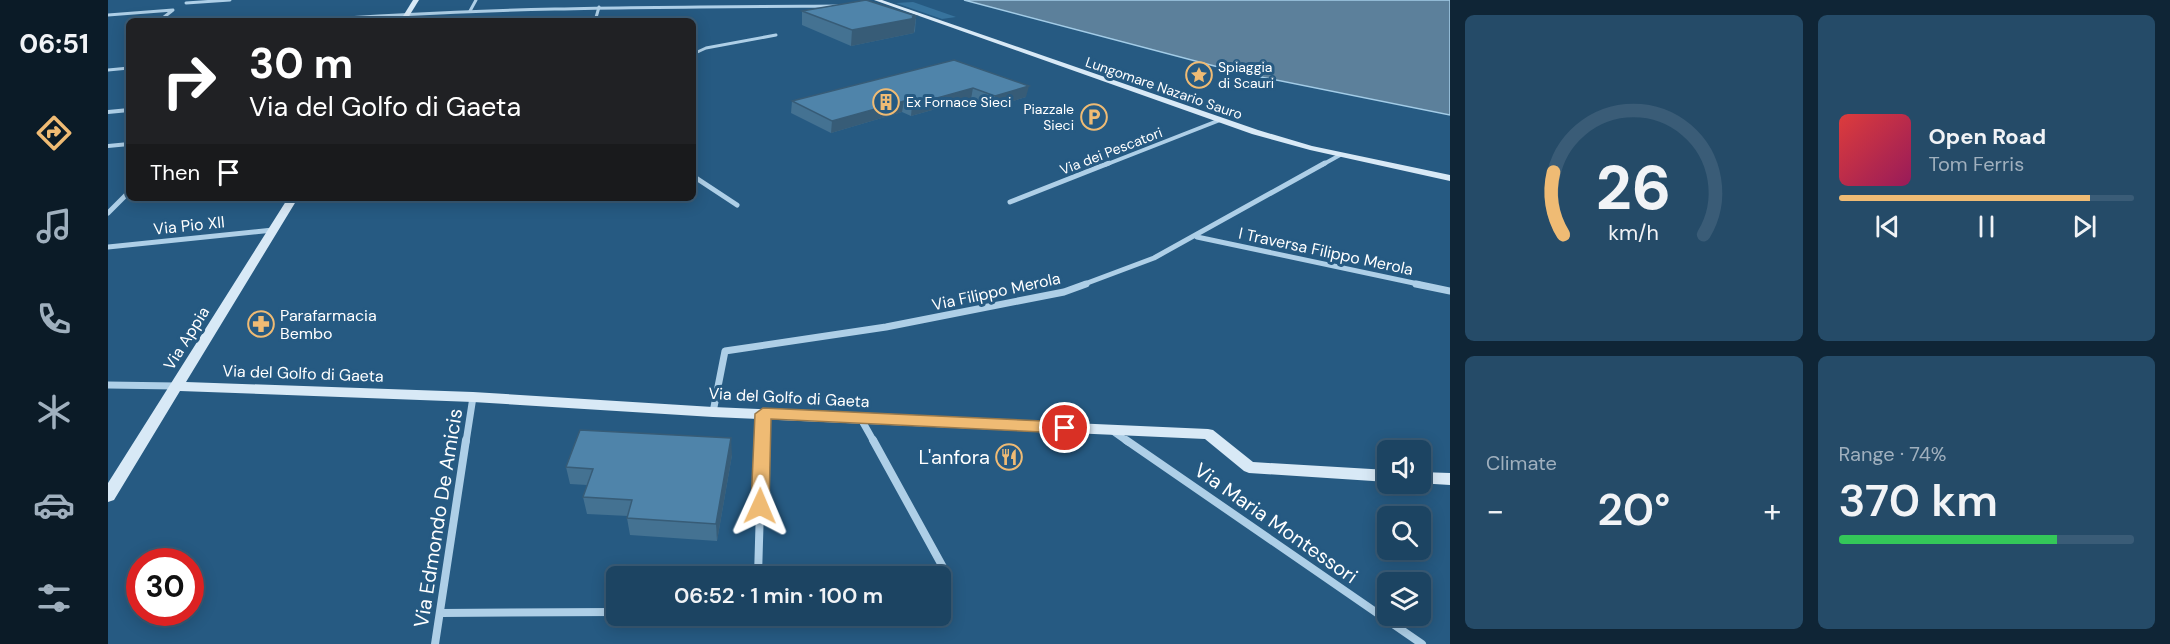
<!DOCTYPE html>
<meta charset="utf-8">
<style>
:root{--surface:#1c4462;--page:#254b68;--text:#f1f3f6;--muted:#a0b0be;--line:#3a5c77;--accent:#efbb74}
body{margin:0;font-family:"DM Sans",sans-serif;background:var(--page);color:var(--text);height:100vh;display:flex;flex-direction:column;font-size:22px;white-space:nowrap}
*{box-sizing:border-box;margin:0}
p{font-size:20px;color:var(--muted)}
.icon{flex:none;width:33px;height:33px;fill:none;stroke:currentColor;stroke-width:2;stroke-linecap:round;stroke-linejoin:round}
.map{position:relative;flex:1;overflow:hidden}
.sheet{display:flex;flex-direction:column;gap:15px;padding:15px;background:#0f2536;width:720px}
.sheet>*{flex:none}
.top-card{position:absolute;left:18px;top:18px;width:570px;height:183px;border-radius:9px;box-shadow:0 3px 15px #0003,0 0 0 2px var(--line);background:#202124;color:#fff;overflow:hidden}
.controls{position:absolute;left:1269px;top:440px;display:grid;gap:12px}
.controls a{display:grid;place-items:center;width:54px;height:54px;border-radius:9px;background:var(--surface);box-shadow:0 3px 15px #0003,0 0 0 2px var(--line);font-size:30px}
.speed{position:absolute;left:18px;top:548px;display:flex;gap:12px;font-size:30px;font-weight:700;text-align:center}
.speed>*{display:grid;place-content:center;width:78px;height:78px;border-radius:50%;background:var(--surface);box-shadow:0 3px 15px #0003,0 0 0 2px var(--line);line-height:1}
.speed .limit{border:9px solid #d22;background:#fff;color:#111}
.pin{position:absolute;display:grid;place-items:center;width:51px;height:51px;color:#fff;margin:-26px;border:3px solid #fff;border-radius:50%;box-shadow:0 2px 6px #0007}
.me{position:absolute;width:66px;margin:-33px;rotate:1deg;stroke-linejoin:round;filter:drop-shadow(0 0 4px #0008)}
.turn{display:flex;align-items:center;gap:21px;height:126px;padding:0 24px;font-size:27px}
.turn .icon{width:78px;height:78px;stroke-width:2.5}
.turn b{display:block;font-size:42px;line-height:51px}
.then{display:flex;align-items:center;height:57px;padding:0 24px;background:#0003;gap:12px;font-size:22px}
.big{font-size:45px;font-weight:600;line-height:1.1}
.sheet .widget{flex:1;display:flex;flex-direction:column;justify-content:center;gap:9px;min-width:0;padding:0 21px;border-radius:9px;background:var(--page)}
.sheet .dial{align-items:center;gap:0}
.dial svg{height:156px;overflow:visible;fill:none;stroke:var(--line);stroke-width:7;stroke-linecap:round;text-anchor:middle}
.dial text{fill:var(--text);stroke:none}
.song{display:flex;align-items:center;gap:18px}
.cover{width:72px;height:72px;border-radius:9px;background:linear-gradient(135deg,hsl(0 70% 55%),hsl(330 70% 35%))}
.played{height:6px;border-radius:3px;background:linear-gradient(90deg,var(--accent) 85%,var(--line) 85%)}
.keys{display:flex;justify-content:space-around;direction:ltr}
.heat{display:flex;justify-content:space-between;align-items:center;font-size:33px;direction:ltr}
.charge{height:9px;border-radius:4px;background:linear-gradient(90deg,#34c759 74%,var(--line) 0)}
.sheet .tiles{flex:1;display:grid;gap:15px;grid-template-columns:repeat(2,1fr)}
.trip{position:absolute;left:498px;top:566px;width:345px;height:60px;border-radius:9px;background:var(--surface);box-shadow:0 3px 15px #0003,0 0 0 2px var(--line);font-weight:600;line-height:60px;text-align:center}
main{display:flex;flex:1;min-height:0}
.tabs{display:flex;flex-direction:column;width:108px;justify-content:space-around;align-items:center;background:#0b1b27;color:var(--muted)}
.tabs .icon{width:42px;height:42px}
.tabs .on{color:var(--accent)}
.tabs b{font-size:27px;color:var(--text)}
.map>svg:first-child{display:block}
.green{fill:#37739d}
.water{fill:#5c809b;stroke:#a3cce7;stroke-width:1.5}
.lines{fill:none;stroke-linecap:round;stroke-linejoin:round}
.street-far4{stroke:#aecfe7;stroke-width:3}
.street-far3{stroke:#aecfe7;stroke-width:4}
.street-far2{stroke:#aecfe7;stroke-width:5}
.street-far1{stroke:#aecfe7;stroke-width:7}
.street{stroke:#aecfe7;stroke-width:8}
.secondary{fill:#d8e9f6;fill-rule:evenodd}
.wall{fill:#447292}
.shaded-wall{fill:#375c77}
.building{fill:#4f84aa;stroke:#375c77;stroke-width:1.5}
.route{fill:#efbb74;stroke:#9b7a4b;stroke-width:1.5}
.labels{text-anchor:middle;stroke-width:6;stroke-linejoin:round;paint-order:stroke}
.far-poi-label{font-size:14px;fill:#fff;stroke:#265a82;text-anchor:start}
.far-street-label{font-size:14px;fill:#fff;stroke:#265a82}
.street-label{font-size:16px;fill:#fff;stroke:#265a82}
.poi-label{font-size:16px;fill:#fff;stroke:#265a82;text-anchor:start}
.near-poi-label{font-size:20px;fill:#fff;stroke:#265a82;text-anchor:end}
.near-street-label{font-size:20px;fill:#fff;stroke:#265a82}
</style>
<main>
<nav class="tabs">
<b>06:51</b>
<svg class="icon on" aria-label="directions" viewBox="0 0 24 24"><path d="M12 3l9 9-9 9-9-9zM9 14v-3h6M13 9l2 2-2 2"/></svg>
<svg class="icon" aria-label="music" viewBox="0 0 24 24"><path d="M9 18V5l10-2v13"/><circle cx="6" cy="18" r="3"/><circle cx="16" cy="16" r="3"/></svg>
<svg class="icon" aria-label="phone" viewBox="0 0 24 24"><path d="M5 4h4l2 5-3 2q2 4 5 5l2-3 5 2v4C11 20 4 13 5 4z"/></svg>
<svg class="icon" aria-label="climate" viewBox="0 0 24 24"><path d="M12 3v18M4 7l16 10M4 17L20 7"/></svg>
<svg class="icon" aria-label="car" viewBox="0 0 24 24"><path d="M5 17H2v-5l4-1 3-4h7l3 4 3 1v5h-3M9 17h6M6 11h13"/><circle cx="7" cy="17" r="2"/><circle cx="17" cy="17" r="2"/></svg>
<svg class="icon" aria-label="filters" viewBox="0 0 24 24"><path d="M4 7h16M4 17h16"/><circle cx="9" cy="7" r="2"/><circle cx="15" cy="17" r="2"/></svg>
</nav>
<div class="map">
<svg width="1342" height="644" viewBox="0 0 1342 644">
<rect width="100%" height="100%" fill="#265a82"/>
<path class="green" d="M805 2 848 17 834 19 788 3Z"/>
<path class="water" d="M856 0H1342V115L1133 73Z"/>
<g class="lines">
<g class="street-far4">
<path d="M78 3 122 0"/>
<path d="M362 11 368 0"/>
<path d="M0 15 65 10 51 21"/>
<path d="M199 21C376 7 553 7 730 6"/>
<path d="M487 21 491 7"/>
<path d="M585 54 598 48 668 35"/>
<path d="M0 70 21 68"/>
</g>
<g class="street-far3">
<path d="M0 112 21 110"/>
<path d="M0 146 21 144"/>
<path d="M997 165 1112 120"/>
<path d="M1214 165 1232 155"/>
</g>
<g class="street-far2">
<path d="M585 176 629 205"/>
<path d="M902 202 1001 163"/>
<path d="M0 213 21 192"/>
<path d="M1089 237 1315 285"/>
<path d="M0 247 165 230"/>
<path d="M974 285 1046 258 1217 163"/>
</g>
<g class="street-far1">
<path d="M1308 284 1342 291"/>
<path d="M0 385 68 386"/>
<path d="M605 412 617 351 778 327 956 292 978 284"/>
<path d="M753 419 766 442"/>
<path d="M1006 432 1020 442"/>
<path d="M358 442 365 397"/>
<path d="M654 442 655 414"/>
</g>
<g class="street">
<path d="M765 440 836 569 832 577"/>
<path d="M1018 440 1314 644"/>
<path d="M650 576 654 440"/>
<path d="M333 613 508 612"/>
<path d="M327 644 358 440"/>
</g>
<g class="secondary">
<path d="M305 0H311L298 21H292Z"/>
<path d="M766 0H774L1150 130 1204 146 1342 175V181L1202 150 1144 134Z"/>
<path d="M180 198H190L78 382 365 392 605 407 1100 429 1105 430 1145 462 1280 470V482L1141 473 1136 471 1097 439 605 417 365 402 72 391 6 500 0 502V483Z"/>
<path d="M1312 472 1342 473V485L1310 483H1312Z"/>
</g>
</g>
<g class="wall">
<path d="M694 11 808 16 807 31 806 33 743 46 694 25Z"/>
<path d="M846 60 918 97 885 107 863 99 803 116 794 112 723 133 683 113 684 101Z"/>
<path d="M624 455 609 541 522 535 519 518 520 516 479 514 475 497 479 485 462 484 458 467Z"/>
</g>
<g class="shaded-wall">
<path d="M808 16 806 33 743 46 744 30Z"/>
<path d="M921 86 918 97 885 107 887 96Z"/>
<path d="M865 88 863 99 803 116 804 105Z"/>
<path d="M796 101 794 112 723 133 724 121Z"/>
<path d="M623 438 624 455 609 541 608 524Z"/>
</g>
<g class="building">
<path d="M758 0 808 16 804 17 808 18 744 30 694 11Z"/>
<path d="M846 60 921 86 887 96 865 88 804 105 796 101 724 121 684 101Z"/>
<path d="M472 430 623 438 608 524 519 518 524 500 475 497 485 469 458 467Z"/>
</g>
<path class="route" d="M655 408 957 422 965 428 957 433 663 419 661 506 659 511H646L643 506 647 414Z"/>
<defs>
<g id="sight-ring" transform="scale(1.35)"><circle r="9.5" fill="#265a82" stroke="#efbb74" stroke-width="1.5"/><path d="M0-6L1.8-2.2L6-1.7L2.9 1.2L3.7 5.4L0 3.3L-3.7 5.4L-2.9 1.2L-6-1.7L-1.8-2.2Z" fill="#efbb74"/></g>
<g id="building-ring" transform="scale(1.35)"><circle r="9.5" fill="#265a82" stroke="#efbb74" stroke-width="1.5"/><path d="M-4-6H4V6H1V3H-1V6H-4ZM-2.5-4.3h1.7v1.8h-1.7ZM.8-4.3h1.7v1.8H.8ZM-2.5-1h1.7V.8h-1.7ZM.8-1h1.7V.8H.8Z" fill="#efbb74"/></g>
<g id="parking-ring" transform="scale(1.35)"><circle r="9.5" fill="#265a82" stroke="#efbb74" stroke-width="1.5"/><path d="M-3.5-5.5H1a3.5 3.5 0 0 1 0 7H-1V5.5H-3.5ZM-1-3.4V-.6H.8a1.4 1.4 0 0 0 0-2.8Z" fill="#efbb74"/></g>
<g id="pharmacy-ring" transform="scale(1.35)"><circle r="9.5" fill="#265a82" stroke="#efbb74" stroke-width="1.5"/><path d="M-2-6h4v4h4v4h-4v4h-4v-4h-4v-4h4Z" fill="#efbb74"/></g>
<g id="restaurant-ring" transform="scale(1.35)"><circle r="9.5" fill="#265a82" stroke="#efbb74" stroke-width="1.5"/><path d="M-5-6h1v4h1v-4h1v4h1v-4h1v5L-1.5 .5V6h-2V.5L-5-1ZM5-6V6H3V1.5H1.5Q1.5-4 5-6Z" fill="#efbb74"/></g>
</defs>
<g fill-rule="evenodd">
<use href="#sight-ring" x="1091" y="75"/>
<use href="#building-ring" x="778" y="102"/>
<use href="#parking-ring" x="986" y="117"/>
<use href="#pharmacy-ring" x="153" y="324"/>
<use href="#restaurant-ring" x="901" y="457"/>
</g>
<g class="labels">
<g class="far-poi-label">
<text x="1110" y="72">Spiaggia<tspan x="1110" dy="16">di Scauri</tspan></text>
<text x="798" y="107">Ex Fornace Sieci</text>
<text x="966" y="114" text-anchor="end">Piazzale<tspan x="966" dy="16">Sieci</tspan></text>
</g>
<g class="far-street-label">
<text transform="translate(1056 88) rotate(19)" y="5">Lungomare Nazario Sauro</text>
<text transform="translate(1003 151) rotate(-21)" y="5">Via dei Pescatori</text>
</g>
<g class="street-label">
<text transform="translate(81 225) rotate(-6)" y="6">Via Pio XII</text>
<text transform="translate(1218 251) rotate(12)" y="6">I Traversa Filippo Merola</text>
<text transform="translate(888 291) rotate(-12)" y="6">Via Filippo Merola</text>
<text transform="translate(78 338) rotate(-58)" y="6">Via Appia</text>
<text transform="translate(195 373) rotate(2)" y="6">Via del Golfo di Gaeta</text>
<text transform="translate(681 397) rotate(3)" y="6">Via del Golfo di Gaeta</text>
</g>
<g class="poi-label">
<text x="172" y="321">Parafarmacia<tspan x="172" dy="18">Bembo</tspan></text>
</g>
<g class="near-poi-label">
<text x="882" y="464">L'anfora</text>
</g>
<g class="near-street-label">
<text transform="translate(330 518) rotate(-81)" y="7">Via Edmondo De Amicis</text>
<text transform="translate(1168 523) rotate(35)" y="7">Via Maria Montessori</text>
</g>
</g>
</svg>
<div class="controls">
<a><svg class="icon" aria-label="sound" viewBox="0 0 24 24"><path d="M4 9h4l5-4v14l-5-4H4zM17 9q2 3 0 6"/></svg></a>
<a><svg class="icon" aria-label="search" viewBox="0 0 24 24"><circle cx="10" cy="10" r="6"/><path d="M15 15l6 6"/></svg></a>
<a><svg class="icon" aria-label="layers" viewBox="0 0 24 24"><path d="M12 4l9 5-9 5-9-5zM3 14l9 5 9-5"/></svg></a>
</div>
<div class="speed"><div class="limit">30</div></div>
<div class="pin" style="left:957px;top:428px;background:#d93025"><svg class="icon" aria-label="arrive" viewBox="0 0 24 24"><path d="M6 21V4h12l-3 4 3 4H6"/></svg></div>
<svg class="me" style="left:652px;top:506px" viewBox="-20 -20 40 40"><path d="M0-17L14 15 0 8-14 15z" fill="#efbb74" stroke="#fff" stroke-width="4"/></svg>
<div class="trip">06:52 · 1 min · 100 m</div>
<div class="top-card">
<div class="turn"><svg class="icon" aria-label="right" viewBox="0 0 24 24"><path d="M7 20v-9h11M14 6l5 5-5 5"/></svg><div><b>30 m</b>Via del Golfo di Gaeta</div></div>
<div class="then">Then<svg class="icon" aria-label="arrive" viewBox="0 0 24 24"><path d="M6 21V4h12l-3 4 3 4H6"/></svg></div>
</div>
</div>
<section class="sheet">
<div class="tiles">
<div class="widget dial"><svg viewBox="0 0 100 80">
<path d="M14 69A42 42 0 1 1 86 69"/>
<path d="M14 69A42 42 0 0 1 9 37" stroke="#efbb74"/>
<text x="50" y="56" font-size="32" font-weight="700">26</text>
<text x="50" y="72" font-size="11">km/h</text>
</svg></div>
<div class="widget">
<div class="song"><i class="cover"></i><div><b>Open Road</b><p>Tom Ferris</p></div></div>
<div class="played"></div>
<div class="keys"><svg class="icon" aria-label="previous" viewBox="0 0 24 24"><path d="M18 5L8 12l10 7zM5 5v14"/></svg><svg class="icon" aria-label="pause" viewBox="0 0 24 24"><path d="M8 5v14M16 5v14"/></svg><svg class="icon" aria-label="next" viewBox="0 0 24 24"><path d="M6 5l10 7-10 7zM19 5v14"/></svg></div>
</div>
<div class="widget"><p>Climate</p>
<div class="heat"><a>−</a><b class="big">20°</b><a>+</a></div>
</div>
<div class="widget"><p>Range · 74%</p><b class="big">370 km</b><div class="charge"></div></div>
</div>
</section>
</main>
